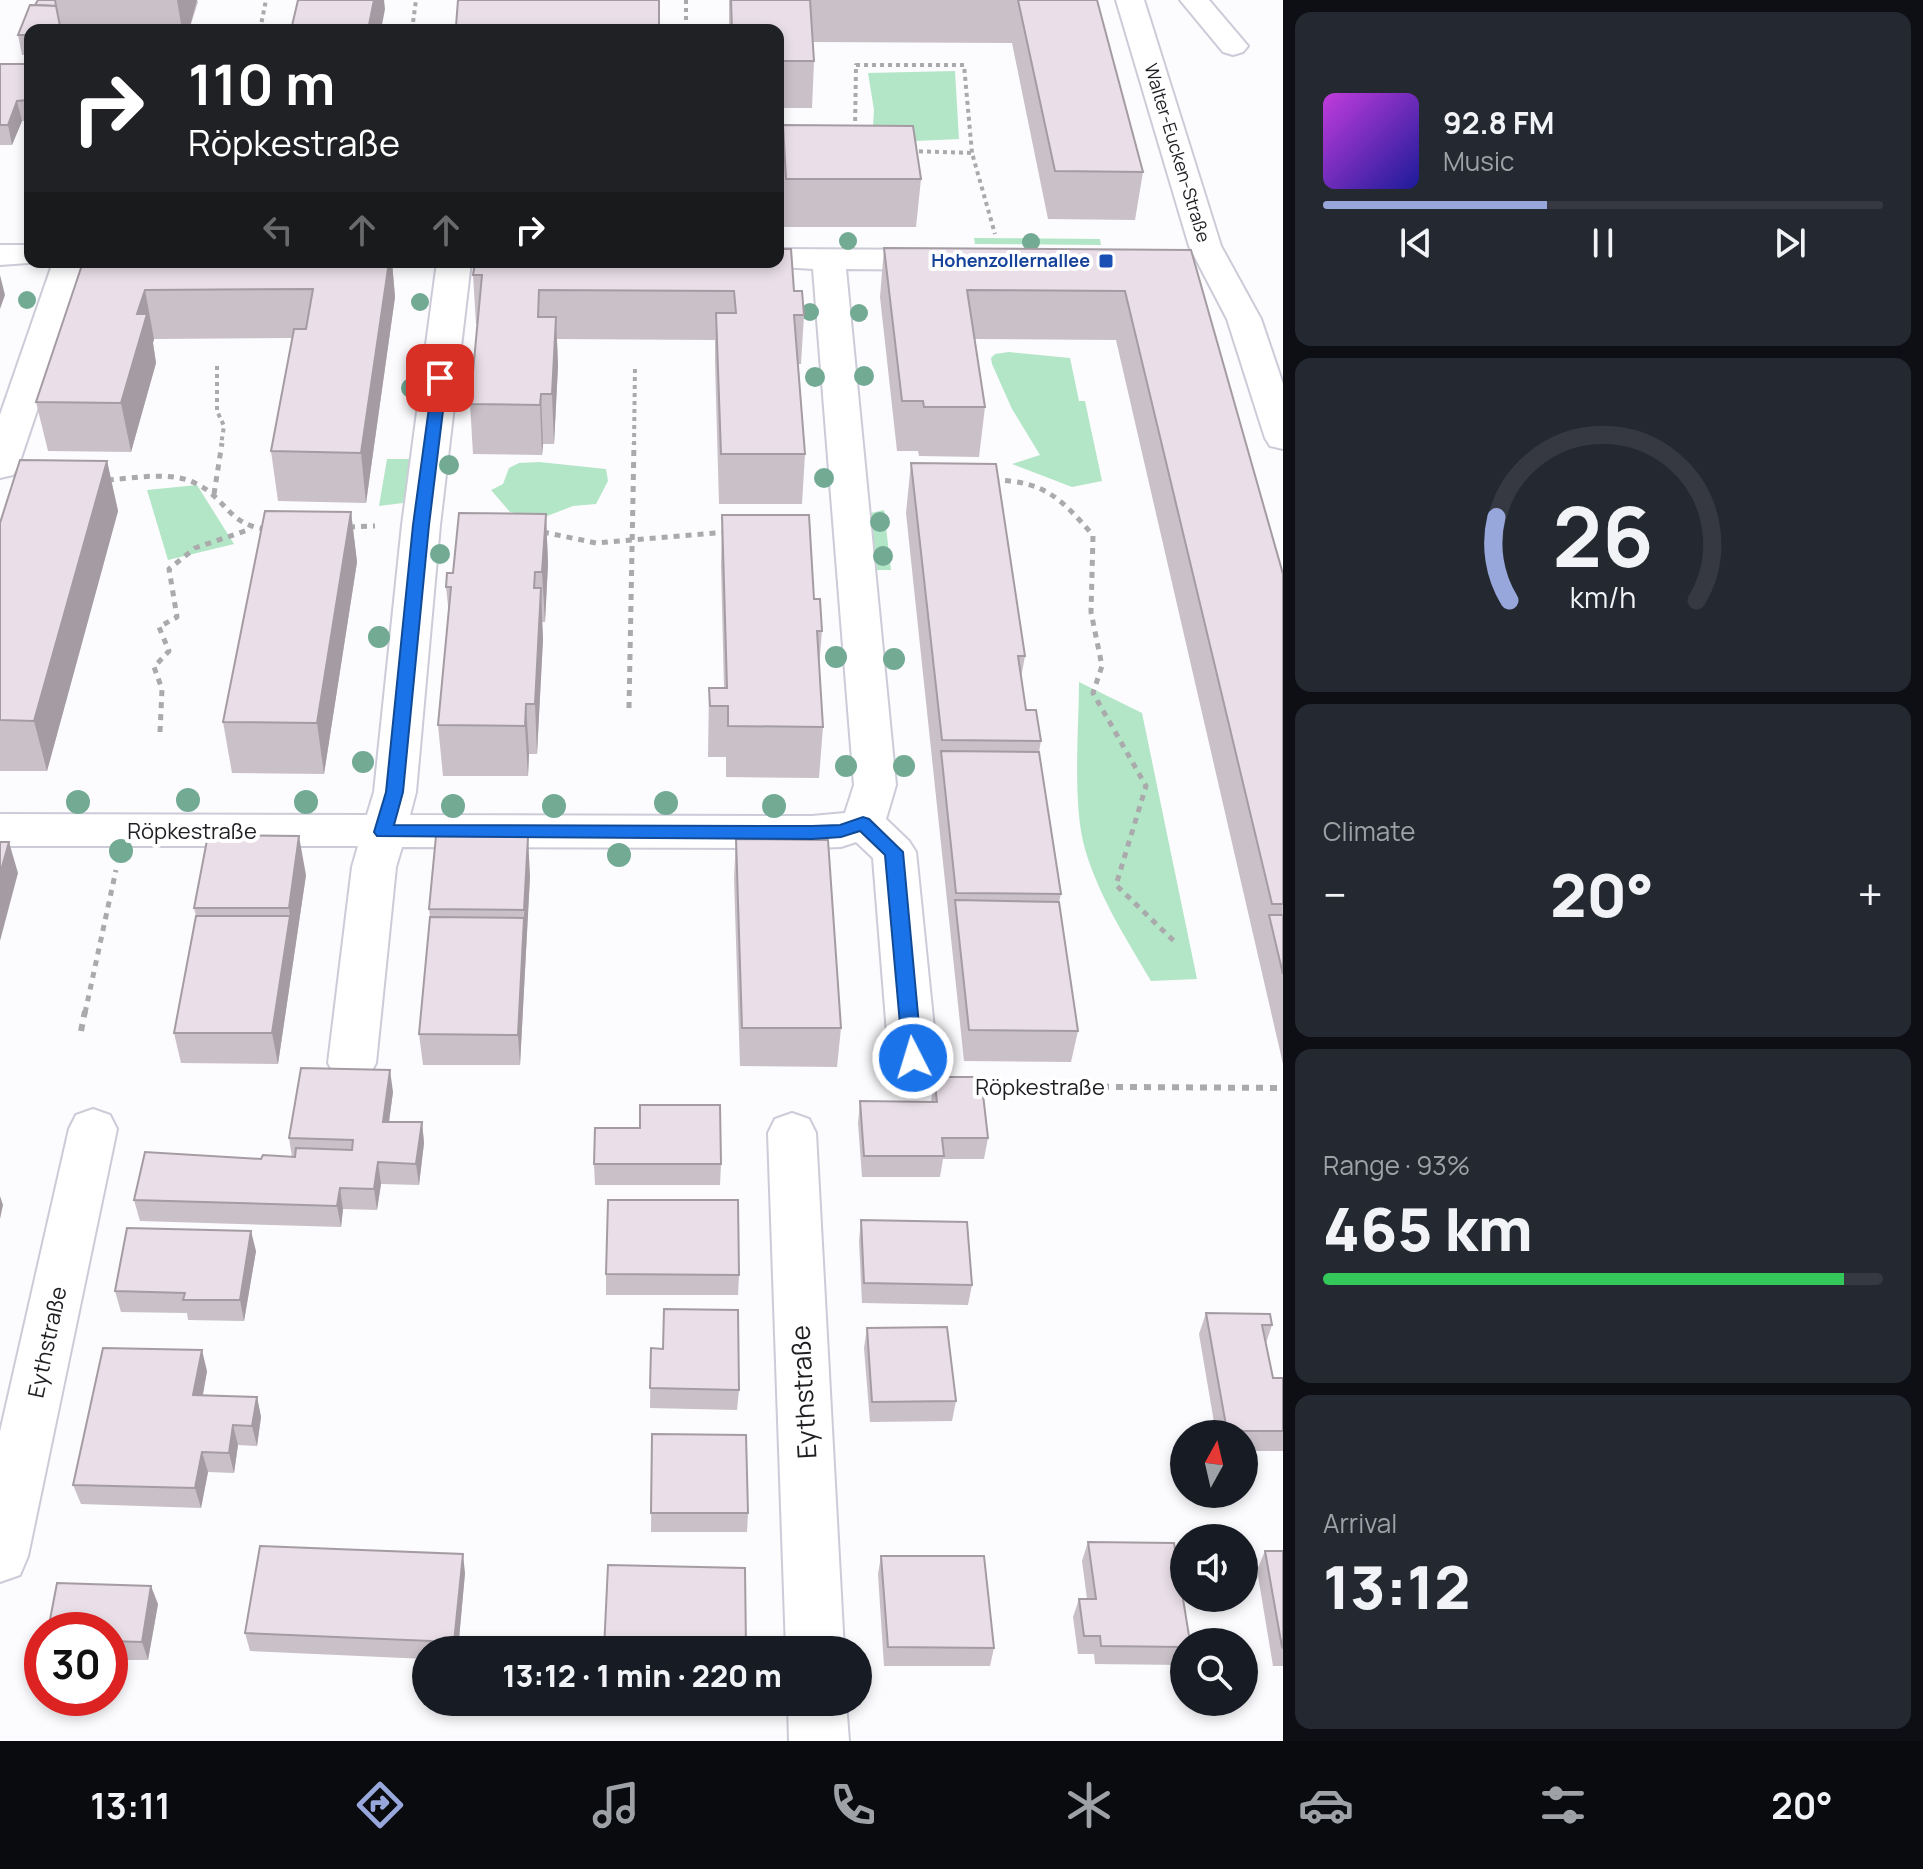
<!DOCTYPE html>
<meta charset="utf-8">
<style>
:root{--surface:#171b24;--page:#242831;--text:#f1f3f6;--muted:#9ea1a6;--line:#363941;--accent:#97a7db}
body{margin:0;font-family:Manrope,sans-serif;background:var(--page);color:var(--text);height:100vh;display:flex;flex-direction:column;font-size:30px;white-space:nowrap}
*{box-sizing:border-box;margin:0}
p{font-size:26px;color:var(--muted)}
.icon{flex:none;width:44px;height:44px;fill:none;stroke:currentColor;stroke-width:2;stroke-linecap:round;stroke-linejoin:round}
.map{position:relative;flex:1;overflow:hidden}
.drawer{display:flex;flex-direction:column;gap:12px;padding:12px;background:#0d0f14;width:640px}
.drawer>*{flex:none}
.top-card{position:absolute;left:24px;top:24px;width:760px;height:244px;border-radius:16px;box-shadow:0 4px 12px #0003;background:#202124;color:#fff;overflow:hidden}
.needle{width:52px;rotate:8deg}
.tools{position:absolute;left:1170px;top:1420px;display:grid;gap:16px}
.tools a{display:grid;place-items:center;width:88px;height:88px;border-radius:50%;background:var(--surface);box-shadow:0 4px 12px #0003;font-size:40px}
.speed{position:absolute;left:24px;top:1612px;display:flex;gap:16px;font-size:40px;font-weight:700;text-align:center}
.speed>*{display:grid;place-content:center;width:104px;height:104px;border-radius:50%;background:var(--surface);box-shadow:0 4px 12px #0003;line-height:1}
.speed .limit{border:12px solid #d22;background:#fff;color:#111}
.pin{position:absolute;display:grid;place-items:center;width:68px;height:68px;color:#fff;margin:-34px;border-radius:16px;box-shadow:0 4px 12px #0006}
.me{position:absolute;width:88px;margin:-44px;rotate:355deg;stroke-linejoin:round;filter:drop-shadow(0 0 6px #0008)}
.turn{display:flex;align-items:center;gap:28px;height:168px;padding:0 32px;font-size:36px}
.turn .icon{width:104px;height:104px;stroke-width:2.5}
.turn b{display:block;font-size:56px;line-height:68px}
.lanes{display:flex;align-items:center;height:76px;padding:0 32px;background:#0003;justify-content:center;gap:40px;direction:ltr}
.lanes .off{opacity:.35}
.big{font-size:60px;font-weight:800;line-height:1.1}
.drawer .card{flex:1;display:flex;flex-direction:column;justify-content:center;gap:12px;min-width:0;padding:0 28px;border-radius:16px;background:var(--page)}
.drawer .dial{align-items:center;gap:0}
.dial svg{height:208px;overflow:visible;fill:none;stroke:var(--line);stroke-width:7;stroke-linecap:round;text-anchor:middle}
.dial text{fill:var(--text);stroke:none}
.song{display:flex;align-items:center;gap:24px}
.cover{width:96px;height:96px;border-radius:12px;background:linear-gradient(135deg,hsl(290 70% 55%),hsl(240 70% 35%))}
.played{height:8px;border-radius:4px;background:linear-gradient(90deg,var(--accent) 40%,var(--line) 40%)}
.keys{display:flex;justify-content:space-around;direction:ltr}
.heat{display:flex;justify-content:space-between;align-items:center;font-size:44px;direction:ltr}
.charge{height:12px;border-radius:6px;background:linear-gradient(90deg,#34c759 93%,var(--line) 0)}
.trip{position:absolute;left:412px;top:1636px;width:460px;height:80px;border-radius:40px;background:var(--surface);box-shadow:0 4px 12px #0003;font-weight:800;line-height:80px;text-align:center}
.tabs{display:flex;height:128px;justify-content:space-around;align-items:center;background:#090b0e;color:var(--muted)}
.tabs .icon{width:56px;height:56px}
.tabs .on{color:var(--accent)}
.tabs b{font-size:36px;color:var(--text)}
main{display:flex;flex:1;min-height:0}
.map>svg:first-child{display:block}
.green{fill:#b3e6c6}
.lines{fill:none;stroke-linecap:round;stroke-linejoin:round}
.minor-casing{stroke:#cccbd8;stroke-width:4}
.path-far2{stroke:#aaaaad;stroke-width:4;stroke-dasharray:4 4;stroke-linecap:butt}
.path-far1{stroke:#aaaaad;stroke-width:5;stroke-dasharray:6 6;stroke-linecap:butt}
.path{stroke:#aaaaad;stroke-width:6;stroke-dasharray:7 7;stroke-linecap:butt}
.minor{fill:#fff;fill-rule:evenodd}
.tree{fill:#72aa94}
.wall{fill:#c9c0c8}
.shaded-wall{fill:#a49ca2}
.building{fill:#eadfe8;stroke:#a49ca2;stroke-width:2}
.route{fill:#1a73e8;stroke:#114b97;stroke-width:2}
.transit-dot{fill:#1a4fb4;stroke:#fff;stroke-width:3}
.labels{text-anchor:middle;stroke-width:8;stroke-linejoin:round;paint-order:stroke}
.far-street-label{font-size:18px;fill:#1f1f23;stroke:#fff}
.far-transit-label{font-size:18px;font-weight:bold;fill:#164399;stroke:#fff;text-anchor:end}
.street-label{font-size:22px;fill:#1f1f23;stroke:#fff}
.near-street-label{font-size:26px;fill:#1f1f23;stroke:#fff}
</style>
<main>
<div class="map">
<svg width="1283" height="1741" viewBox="0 0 1283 1741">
<rect width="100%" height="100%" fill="#fcfbfe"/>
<g class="green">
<path d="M955 71 959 139 872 143 874 110 868 73Z"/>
<path d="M974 238 1100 239 1101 245 975 244Z"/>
<path d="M1009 352 1070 358 1079 401H1085L1102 481 1072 487 1012 464 1040 455 1012 409 992 364 991 358 995 354Z"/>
<path d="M387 459H415L411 502 379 506Z"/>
<path d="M539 462 606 469 608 481 596 504 573 506 542 518 510 512 491 490 503 484 509 468 519 463Z"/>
<path d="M197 485 234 544 168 560 147 490Z"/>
<path d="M884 510 891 570H877L871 513Z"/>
<path d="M1079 682 1142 713 1197 979 1151 981C1126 938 1099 897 1085 849 1072 804 1079 730 1079 682Z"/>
</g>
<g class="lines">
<g class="minor-casing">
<g id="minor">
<path d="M1116 0H1144L1221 246 1261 319 1283 384V449L1270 446 1265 438 1227 319 1189 246Z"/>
<path d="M1180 0H1209L1248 46 1243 52 1233 55 1223 52Z"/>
<path d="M0 245H30V262H42L0 265Z"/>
<path d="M778 249 944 250 956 253 961 260 956 267 944 270 846 269 896 785 886 819 909 841 916 852 937 1058 930 1071 913 1077 896 1071 889 1058 873 858 856 842 841 847 812 848 402 847 396 867 376 1063 369 1076 352 1082 335 1076 328 1063 352 867 358 846H0V814L367 815 374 792 402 525 437 262H471L440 525 416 792 410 815 812 816 845 813 854 785 813 269 766 266 764 262H778Z"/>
<path d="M53 262H87L18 467 13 475 0 478V415Z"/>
<path d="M93 1109 110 1115 117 1129 28 1556 20 1575 0 1582V1432L69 1129 76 1115Z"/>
<path d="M792 1113 809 1119 816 1133 844 1650H786L768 1133 775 1119Z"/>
<path d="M788 1702H846L849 1741H789Z"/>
</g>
</g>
<g class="path-far2">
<path d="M686 0V30"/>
<path d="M260 30 266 0"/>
<path d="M412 30 416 0"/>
<path d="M855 129 856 65H964L972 153"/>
<path d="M911 151 972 153 995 234"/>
<path d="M217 366V411L224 426 221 445"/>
<path d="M634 445 635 366"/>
</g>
<g class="path-far1">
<path d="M108 480C135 478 170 471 195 483 226 497 228 526 267 529"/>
<path d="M993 480C1045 481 1060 498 1093 535L1091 612 1102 666 1093 693 1146 786 1116 885 1177 944"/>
<path d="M214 494 222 443"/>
<path d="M349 527 375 526"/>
<path d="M543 532 596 543 727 532"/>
<path d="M629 708 634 443"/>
<path d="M160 732 162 689 154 667 169 651 159 627 177 617 169 569 195 548 251 529"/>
<path d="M85 1013 116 870"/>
</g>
<g class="path">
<path d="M81 1031 85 1011"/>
<path d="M976 1086 1283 1088"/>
</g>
<use href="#minor" class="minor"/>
</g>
<g class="tree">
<circle cx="848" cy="241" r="9"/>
<circle cx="1031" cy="242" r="9"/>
<circle cx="27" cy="300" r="9"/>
<circle cx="420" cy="302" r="9"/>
<circle cx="810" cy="312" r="9"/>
<circle cx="859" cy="313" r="9"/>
<circle cx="864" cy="376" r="10"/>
<circle cx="815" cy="377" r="10"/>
<circle cx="411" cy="388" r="10"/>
<circle cx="449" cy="465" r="10"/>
<circle cx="824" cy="478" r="10"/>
<circle cx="880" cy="522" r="10"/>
<circle cx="440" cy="554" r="10"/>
<circle cx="883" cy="556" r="10"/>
<circle cx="379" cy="637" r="11"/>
<circle cx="836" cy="657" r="11"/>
<circle cx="894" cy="659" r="11"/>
<circle cx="363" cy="762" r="11"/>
<circle cx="846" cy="766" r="11"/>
<circle cx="904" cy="766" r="11"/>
<circle cx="188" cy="800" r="12"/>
<circle cx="78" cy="802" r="12"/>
<circle cx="306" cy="802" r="12"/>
<circle cx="666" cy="803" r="12"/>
<circle cx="453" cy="806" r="12"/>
<circle cx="554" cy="806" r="12"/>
<circle cx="774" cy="806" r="12"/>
<circle cx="121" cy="851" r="12"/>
<circle cx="619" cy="855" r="12"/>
</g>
<g class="wall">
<path d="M38 0H197L198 2 189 30H30V55H22L18 35Z"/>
<path d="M659 0V30H456V26Z"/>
<path d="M729 0H1097L1143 172 1135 220 1048 219 1012 43 813 42 814 61 812 108H778V30H729Z"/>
<path d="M0 64H30V121H22L12 145H0Z"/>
<path d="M783 125 921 179 916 227H784L781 172Z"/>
<path d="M884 248 1191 250 1283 574V1064L1116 340 975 339 985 407 979 457 919 456 918 451H897L880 297Z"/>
<path d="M83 262H392L395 297 366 503 278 501 271 451 292 338 154 339 153 343 156 363 131 452 48 451 36 402Z"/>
<path d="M473 275 794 291 804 315 801 364H798L805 454 802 504H719L715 362V340L557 339 558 366 554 444H543L542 455 473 454 470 404 477 324H476Z"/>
<path d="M107 461 118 511 47 771H0V523Z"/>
<path d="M911 463 1025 656 1021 678 1026 710 1041 741 1039 752 1061 894 1059 902 1078 1031 1071 1062 964 1061 906 513Z"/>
<path d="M351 512 357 562 324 774 232 773 223 722Z"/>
<path d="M546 514 548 564 545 622H542L543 639 537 754H529L528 776H443L438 725 449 615 446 587 453 573Z"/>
<path d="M722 515 814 599 822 631 819 666 823 727 819 778 726 777V757H708L709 688H724L721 565Z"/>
<path d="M736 839 841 1028 837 1067 740 1066 734 878Z"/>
<path d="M306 875 278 1064 181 1063 174 1033 196 916 194 908Z"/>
<path d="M530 876 520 1065H423L419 1034 430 917 429 909Z"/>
<path d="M934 1077 988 1138 984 1159H943L940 1177H862L858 1123 860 1101 931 1102Z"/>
<path d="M393 1092 389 1122H422L424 1143 419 1185 381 1184 377 1210 343 1209 341 1227 140 1221 134 1200 292 1157 289 1138Z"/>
<path d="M640 1128 721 1164 720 1185H595L594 1164Z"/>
<path d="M861 1220 972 1285 968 1305 862 1303 859 1241Z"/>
<path d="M256 1251 244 1321 188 1320 187 1313 121 1312 115 1291Z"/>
<path d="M606 1274 739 1275 738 1295H606Z"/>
<path d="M1206 1313 1272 1325 1266 1343 1273 1378H1283V1451H1244V1434H1216L1199 1334Z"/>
<path d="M867 1328 956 1401 952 1421 870 1422 864 1348Z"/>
<path d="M651 1348 739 1390 737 1410 650 1408Z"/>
<path d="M207 1371 203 1395 257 1397 261 1417 257 1446 238 1445 234 1473 208 1472 201 1508 81 1504 73 1485Z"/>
<path d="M652 1434 748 1513 747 1532H651Z"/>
<path d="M1088 1542 1184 1642 1183 1665 1095 1664 1094 1654H1078L1073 1617 1079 1599H1087L1082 1561Z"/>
<path d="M1265 1551H1283V1666H1273L1257 1570Z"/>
<path d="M881 1556 994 1648 990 1666H884L878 1574Z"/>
<path d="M465 1573 458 1650H426V1659L250 1651 245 1633Z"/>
<path d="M158 1604 148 1660H110V1630Z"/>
</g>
<g class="shaded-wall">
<path d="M177 0H197L189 30H182Z"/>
<path d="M374 0H384L385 9 381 30H368Z"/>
<path d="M17 101 22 121 12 145 8 125Z"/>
<path d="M389 262H392L395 297 366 503 361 453Z"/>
<path d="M0 275 5 295 0 309Z"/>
<path d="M145 290 154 339 153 343 156 363 131 452 121 403 137 314Z"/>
<path d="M556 317 558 366 554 444 552 394Z"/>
<path d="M541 394 543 444 542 455 540 405Z"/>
<path d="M107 461 118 511 47 771 34 721Z"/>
<path d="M351 512 357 562 324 774 317 723Z"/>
<path d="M546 514 548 564 545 622 542 572Z"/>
<path d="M541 588 543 639 537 754 535 704Z"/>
<path d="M526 704 529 754 528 776 525 726Z"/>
<path d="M299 836 306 875 278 1064 272 1033 290 916 289 908Z"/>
<path d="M528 837 530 876 520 1065 518 1035Z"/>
<path d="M9 842 18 873 0 941V874Z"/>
<path d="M390 1070 393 1092 386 1143 383 1122Z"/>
<path d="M422 1122 424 1143 419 1185 416 1164Z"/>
<path d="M378 1162 381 1184 377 1210 374 1189Z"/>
<path d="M340 1188 343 1209 341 1227 337 1206Z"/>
<path d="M0 1196 3 1205 0 1219Z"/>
<path d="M251 1231 256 1251 244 1321 240 1300Z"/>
<path d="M202 1350 207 1371 199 1415 193 1395Z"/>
<path d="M257 1397 261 1417 257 1446 252 1426Z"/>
<path d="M233 1425 238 1445 234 1473 229 1453Z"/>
<path d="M202 1452 208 1472 201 1508 195 1488Z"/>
<path d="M463 1554 465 1573 458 1650H455L454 1642Z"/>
<path d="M151 1586 158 1604 148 1660 142 1642Z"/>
</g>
<g class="building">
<path d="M38 0H55L56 6 35 5Z"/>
<path d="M298 0H374L368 30H291Z"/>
<path d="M458 0H659V26H456Z"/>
<path d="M731 0H810L814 61H778V30H732Z"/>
<path d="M1018 0H1097L1143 172 1055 171Z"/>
<path d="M30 5 56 6 60 26H79L77 30H30V35H18Z"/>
<path d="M0 64H30V95L28 100 17 101 8 125H0Z"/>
<path d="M783 125 913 126 921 179H786Z"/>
<path d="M884 248 1191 250 1283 574V904H1272L1125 291 967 290 985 407H924L923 401H902Z"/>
<path d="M778 249H791L794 291H802L804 315H794L805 454H721L716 313H736L734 291 539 290 538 317H556L552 394H541L540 405 470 404 482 275H473L475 262H778Z"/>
<path d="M83 262H389L361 453 271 451 294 329H306L313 289 145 290 137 314H147L121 403 36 402Z"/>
<path d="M20 460 107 461 34 721 0 720V523Z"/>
<path d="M911 463 996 464 1025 656H1018L1026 710H1036L1041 741 942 740Z"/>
<path d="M265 511 351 512 317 723 223 722Z"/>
<path d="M459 513 546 514 542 572H535L534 588H541L535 704H526L525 726 438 725 451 587H446L447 573H453Z"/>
<path d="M722 515H809L814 599H820L822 631H817L823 727 728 726V706H710L709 688H727Z"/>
<path d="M941 751 1039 752 1061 894 956 893Z"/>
<path d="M208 835 299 836 289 908H194Z"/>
<path d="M436 836 528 837 524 910 429 909Z"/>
<path d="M736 839 828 840 841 1028H742Z"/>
<path d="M0 842H9L0 874Z"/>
<path d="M955 900 1059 902 1078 1031 969 1030Z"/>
<path d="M1269 915H1283V974Z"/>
<path d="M196 916H290L272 1033H174Z"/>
<path d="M430 917 524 918 518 1035 419 1034Z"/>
<path d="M301 1068 390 1070 383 1122H422L416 1164 378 1162 374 1189 340 1188 337 1206 134 1200 145 1152 261 1159 263 1155 295 1157 296 1148 352 1150 353 1140 289 1138Z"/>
<path d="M934 1077H981L988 1138H942L944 1156H864L860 1101 937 1102Z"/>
<path d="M640 1105H720L721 1164H594L595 1128H640Z"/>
<path d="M608 1200H738L739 1275 606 1274Z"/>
<path d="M861 1220 967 1222 972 1285 864 1283Z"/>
<path d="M127 1228 251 1231 240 1300H183L185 1293 115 1291Z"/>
<path d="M664 1309 738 1310 739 1390 650 1388 651 1348 663 1349Z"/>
<path d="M1206 1313 1270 1314 1272 1325H1262L1273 1378H1283V1431H1227Z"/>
<path d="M947 1327 956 1401 872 1402 867 1328Z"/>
<path d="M103 1348 202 1350 193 1395 257 1397 252 1426 233 1425 229 1453 202 1452 195 1488 73 1485Z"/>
<path d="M652 1434 746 1435 748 1513H651Z"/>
<path d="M1088 1542 1174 1543 1190 1642H1184V1647L1101 1646 1100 1636H1084L1079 1599H1096Z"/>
<path d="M260 1546 463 1554 454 1642 245 1633Z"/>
<path d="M1265 1551H1283V1648L1282 1647Z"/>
<path d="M881 1556H984L994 1648 888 1647Z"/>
<path d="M608 1565 745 1568 746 1650H604Z"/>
<path d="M57 1583 151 1586 142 1642 110 1641V1630H48Z"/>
</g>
<path class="route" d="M440 374 447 378 429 525 403 792 394 825 812 826 840 825 863 817 869 819 903 852 922 1058 920 1064H906L903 1058 885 855 860 831 841 837 812 839 377 836 374 832 386 792 413 525 433 378Z"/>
<rect class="transit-dot" x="1098" y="253" width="16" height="16" rx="4"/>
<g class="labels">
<g class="far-street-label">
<text transform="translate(1177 153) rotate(73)" y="6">Walter-Eucken-Straße</text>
</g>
<g class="far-transit-label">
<text x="1090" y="267">Hohenzollernallee</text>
</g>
<g class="street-label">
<text x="192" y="839">Röpkestraße</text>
<text x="1040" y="1095">Röpkestraße</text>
<text transform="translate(47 1342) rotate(-78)" y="8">Eythstraße</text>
</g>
<g class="near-street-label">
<text transform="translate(804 1392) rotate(-93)" y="9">Eythstraße</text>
</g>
</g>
</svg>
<div class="tools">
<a><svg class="needle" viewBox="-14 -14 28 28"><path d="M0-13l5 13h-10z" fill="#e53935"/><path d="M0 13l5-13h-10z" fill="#9ea1a6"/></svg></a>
<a><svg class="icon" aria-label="sound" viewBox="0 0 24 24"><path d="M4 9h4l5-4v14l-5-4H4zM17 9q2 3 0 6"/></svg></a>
<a><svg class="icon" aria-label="search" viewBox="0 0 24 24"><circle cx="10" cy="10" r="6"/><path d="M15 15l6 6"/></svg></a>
</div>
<div class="speed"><div class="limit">30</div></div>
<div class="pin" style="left:440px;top:378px;background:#d93025"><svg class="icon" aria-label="arrive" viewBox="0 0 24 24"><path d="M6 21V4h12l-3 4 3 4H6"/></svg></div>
<svg class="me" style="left:913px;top:1058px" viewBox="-20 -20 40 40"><circle r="17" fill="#1a73e8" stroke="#fff" stroke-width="3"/><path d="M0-11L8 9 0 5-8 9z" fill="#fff"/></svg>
<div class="trip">13:12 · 1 min · 220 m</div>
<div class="top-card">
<div class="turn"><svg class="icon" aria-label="right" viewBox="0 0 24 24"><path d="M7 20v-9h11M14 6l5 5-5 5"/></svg><div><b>110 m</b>Röpkestraße</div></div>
<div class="lanes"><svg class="icon off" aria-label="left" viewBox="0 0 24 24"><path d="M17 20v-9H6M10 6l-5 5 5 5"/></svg><svg class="icon off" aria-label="ahead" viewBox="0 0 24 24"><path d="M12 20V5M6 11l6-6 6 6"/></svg><svg class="icon off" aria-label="ahead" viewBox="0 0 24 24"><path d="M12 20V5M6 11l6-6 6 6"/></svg><svg class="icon" aria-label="right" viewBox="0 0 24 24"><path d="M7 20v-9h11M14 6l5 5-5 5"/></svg></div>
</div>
</div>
<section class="drawer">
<div class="card">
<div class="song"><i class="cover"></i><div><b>92.8 FM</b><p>Music</p></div></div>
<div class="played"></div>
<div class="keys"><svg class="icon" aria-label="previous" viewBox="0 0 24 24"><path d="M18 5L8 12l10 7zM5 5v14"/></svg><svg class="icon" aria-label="pause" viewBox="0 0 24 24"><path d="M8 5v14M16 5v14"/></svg><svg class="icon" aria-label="next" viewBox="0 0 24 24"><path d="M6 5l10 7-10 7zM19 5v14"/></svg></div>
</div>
<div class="card dial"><svg viewBox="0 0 100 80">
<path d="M14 69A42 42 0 1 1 86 69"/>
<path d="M14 69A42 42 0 0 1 9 37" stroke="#97a7db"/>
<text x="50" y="56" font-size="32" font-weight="700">26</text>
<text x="50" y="72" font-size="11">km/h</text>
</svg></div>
<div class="card"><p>Climate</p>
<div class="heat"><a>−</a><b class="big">20°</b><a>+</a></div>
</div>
<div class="card"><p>Range · 93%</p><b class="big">465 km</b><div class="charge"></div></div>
<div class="card"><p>Arrival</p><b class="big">13:12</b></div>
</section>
</main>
<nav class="tabs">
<b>13:11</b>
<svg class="icon on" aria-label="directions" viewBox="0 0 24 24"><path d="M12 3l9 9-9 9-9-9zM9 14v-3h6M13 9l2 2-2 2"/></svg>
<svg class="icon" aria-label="music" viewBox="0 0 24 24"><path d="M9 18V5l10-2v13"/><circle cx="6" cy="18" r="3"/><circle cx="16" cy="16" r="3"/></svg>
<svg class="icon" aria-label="phone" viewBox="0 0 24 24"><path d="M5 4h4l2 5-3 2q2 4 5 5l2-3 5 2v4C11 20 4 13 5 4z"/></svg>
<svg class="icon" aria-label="climate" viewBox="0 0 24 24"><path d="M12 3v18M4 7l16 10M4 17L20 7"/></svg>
<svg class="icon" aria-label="car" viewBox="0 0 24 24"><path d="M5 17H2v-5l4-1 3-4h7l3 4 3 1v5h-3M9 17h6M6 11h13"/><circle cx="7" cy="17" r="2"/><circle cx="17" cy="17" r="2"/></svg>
<svg class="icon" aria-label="filters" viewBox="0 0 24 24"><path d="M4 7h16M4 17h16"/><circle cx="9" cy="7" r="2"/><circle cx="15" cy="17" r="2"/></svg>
<b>20°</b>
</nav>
